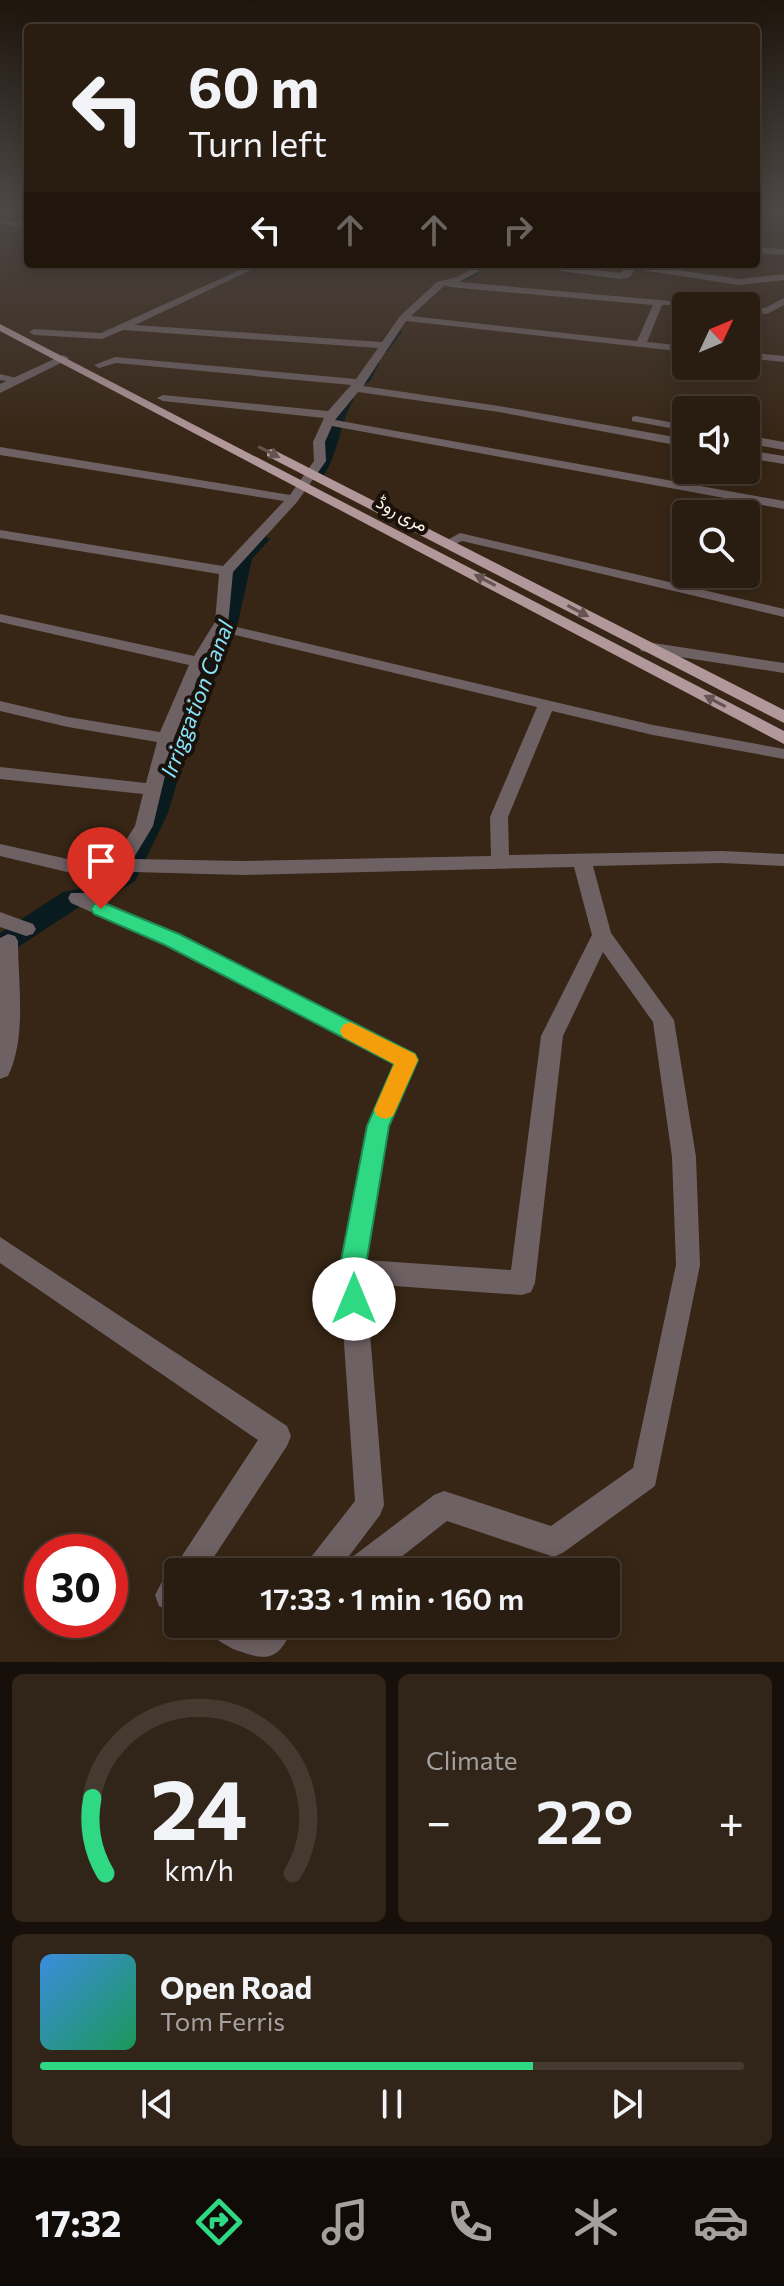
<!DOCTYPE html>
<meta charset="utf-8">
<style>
:root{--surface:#291c10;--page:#312519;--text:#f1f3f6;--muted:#a5a19f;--line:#453a30;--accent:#2fd883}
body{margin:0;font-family:Commissioner,Vazirmatn,sans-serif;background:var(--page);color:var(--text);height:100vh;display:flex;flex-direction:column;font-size:30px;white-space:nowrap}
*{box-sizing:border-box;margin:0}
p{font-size:26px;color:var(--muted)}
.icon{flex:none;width:44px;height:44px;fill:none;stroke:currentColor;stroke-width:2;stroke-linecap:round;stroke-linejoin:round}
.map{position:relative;height:1662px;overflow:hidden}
.drawer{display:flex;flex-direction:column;gap:12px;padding:12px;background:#170f09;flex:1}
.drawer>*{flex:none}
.guide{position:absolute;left:24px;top:24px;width:736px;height:244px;border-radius:8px;box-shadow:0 4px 20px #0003,0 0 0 2px var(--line);background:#291c10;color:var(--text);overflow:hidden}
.needle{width:52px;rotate:46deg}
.tools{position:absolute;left:672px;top:292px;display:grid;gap:16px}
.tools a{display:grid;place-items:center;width:88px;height:88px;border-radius:8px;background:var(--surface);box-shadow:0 4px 20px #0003,0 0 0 2px var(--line);font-size:40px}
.speed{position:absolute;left:24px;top:1534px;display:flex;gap:16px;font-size:40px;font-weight:700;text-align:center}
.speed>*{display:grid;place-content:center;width:104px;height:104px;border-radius:50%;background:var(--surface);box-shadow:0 4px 20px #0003,0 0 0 2px var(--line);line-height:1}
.speed .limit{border:12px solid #d22;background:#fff;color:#111}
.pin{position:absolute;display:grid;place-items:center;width:68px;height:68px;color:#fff;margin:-82px -34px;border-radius:50% 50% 50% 0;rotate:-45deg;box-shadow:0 0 8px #0007}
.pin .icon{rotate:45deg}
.me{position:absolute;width:88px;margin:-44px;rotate:0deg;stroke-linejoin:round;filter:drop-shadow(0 0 6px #0008)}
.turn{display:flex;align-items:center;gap:28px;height:168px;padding:0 32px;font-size:36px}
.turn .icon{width:104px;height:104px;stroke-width:2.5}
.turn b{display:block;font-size:56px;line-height:68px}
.lanes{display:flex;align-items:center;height:76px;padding:0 32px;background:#0003;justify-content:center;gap:40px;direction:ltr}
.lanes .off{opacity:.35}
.big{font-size:60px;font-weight:600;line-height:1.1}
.drawer .card{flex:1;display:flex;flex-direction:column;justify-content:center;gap:12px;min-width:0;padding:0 28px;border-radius:12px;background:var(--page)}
.drawer .dial{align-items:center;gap:0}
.dial svg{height:208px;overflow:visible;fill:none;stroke:var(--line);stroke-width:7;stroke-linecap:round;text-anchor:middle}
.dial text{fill:var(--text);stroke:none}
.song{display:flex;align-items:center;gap:24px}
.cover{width:96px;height:96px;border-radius:12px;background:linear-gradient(135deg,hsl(210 70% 55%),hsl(150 70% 35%))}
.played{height:8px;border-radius:4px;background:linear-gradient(90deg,var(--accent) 70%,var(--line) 70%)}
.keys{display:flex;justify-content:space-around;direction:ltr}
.heat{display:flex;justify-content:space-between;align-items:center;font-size:44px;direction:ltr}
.drawer .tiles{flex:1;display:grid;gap:12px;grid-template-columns:1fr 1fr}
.card:last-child{grid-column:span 2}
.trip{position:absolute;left:164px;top:1558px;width:456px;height:80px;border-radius:8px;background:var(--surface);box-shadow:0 4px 20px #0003,0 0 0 2px var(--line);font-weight:600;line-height:80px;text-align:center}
.tabs{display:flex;height:128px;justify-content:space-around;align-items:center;background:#100b06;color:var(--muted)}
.tabs .icon{width:56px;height:56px}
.tabs .active{color:var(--accent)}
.tabs b{font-size:36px;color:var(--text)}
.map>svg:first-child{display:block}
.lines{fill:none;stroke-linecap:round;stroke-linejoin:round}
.stream-far1{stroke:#091b1f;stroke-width:4}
.stream{stroke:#091b1f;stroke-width:5}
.canal{fill:#091b1f;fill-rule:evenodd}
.minor{fill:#6e6163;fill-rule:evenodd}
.tertiary{fill:#6e6163;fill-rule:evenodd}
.primary{fill:#b2979b;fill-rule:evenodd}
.oneway{fill:#665452}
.route{fill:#2fd883;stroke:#1f8c55;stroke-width:2}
.slow{fill:#f59e0b}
.labels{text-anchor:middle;stroke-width:8;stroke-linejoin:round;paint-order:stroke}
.far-street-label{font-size:18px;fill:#fdf2e7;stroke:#19110a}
.water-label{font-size:22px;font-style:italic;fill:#87e2fb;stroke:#19110a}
</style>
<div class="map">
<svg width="784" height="1662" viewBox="0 0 784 1662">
<rect width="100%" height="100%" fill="#372615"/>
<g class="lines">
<g class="stream-far1">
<path d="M459 280 472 276 488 264"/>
<path d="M386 350 400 332 396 325"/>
<path d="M375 367 377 364"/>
</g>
<path class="stream" d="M359 383 368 380 376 365"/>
<g class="canal">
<path d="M347 395 354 399C339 424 339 454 322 478H310L308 475C324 451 325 420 342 396Z"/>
<path d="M261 534 270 539 252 559 237 627 193 728 168 813 135 881 104 901 79 907 9 953 0 956V933L63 892 88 887 116 869 144 813 171 728 217 627 234 558 255 535Z"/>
</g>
<g class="minor">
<path d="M0 220 28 223V227L0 224Z"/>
<path d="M756 247 784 249V255L756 253Z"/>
<path d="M253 264H264L135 325 382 342 400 316 437 282 457 277 481 264H492L459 282 704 304 706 306 662 305 647 342 686 346V352L406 321 363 386 499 406 686 439V447L499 412 358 392 335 420 784 501V509L332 426 325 442 326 461 297 502 233 572 228 625 653 725 784 749V759L653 735 552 711 508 817 509 855 722 851 784 854V866L722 863 593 866 611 933 674 1020 696 1157 700 1265 655 1486 564 1552 554 1557 447 1521 382 1572H343L347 1561 434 1495 444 1491 551 1526 633 1468 676 1265 672 1157 653 1022 603 952 563 1036 535 1283 531 1292 522 1295 366 1284 384 1505 380 1515 337 1572H304L308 1561 355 1501 339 1271 367 1126 394 1064 165 945 71 903 68 898 71 893H85L179 935 415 1054 418 1060 389 1126 366 1260 511 1270 541 1036 592 935 574 867 243 875 134 872 113 883 0 856V844L108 868 135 826 143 794 0 779V767L146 783 157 742 68 727 0 711V701L68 717 160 732 189 665 0 622V614L194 656 215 622 219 574 0 538V530L223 566 284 501 0 455V447L290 495 314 461 313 442 324 418 163 401 157 398 163 395 328 411 351 385 116 363 99 368 94 365 115 357 356 379 378 348 123 330 102 339 34 335 29 332 34 329 101 333ZM445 285 449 287 653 305 637 341 411 316ZM223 632 537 707 490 817 491 856 243 861 133 859 153 826 174 738 203 667Z"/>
<path d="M510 264H538L620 273 627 268 614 264H636L739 279 784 274V280L739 285 635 269 630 277 620 279Z"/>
<path d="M784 298V305L767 314 746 313V307L765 308Z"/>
<path d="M746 352 784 356V362L746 358Z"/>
<path d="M0 374 25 380 20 383 0 380Z"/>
<path d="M636 416 686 425V431L632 421V417Z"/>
<path d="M746 435 784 442V450L746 443Z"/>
<path d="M746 450 784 456V464L746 458Z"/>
<path d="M460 533 784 609V617L462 541 449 547 442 543Z"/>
<path d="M0 912 33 924 36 929 33 934 26 936 0 927Z"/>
<path d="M8 934 15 936 18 941C18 984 27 1037 8 1076L0 1079V938Z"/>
<path d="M0 1237 287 1426 291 1436 287 1446 204 1572H178V1615L159 1606 155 1595 167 1572 172 1571 258 1440 0 1263Z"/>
<path d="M205 1624H250L257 1628 260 1624H294C279 1662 268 1662 233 1649 220 1641 210 1638 205 1624Z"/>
</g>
<g class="tertiary">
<path d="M63 355 69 358 67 360 0 393V384Z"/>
<path d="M647 642 784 663V673L641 651 639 647Z"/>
</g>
<g class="primary">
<path d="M0 324 784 731V744L0 331Z"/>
<path d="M272 449 784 710V723L267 456V450Z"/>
</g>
</g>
<defs><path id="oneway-solid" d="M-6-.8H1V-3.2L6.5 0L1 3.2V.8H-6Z" transform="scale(2)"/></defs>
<g class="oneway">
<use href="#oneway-solid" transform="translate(269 452) rotate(27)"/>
<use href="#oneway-solid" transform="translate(485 580) rotate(-152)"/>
<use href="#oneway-solid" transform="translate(578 611) rotate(28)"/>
<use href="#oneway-solid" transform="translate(715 701) rotate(-152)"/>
</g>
<linearGradient id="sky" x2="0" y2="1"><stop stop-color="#1e150c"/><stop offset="0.47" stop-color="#4d4746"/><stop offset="1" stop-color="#4d4746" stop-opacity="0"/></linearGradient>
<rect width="784" height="442" fill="url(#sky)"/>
<path class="route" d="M101 902 179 934 415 1054 418 1060 389 1126 365 1271 367 1299 363 1308 354 1312 345 1308 339 1271 367 1126 394 1064 165 945 94 914 91 909 94 904Z"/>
<path class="slow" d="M350 1022 415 1054 418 1060 393 1116 385 1119 377 1116 374 1110 394 1064 343 1037 340 1031 343 1025Z"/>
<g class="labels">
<g class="far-street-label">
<text transform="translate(402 514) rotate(28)" y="6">مری روڈ</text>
</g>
<g class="water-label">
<text transform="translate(197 699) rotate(-69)" y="8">Irriggation Canal</text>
</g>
</g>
</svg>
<div class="tools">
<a><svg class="needle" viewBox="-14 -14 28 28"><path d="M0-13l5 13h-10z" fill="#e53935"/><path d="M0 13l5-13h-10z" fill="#a5a19f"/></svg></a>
<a><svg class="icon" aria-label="sound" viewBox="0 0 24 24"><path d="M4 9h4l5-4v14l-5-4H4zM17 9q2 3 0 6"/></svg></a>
<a><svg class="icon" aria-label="search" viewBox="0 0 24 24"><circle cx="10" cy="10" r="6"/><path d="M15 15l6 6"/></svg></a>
</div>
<div class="speed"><div class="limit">30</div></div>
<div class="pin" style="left:101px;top:909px;background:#d93025"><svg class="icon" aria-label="arrive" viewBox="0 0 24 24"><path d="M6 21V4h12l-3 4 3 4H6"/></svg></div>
<svg class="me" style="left:354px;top:1299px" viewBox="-20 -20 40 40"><circle r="19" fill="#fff"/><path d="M0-13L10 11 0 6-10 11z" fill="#2fd883"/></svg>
<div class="trip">17:33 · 1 min · 160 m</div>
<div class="guide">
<div class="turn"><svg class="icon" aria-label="left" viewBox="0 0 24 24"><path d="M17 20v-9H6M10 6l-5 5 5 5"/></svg><div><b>60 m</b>Turn left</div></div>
<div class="lanes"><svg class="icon" aria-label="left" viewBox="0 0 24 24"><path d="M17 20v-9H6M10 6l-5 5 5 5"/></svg><svg class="icon off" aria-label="ahead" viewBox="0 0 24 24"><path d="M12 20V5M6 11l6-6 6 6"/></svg><svg class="icon off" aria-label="ahead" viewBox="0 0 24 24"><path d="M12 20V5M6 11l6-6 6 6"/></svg><svg class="icon off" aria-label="right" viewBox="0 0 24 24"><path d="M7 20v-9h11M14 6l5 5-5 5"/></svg></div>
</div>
</div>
<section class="drawer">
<div class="tiles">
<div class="card dial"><svg viewBox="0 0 100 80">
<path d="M14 69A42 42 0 1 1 86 69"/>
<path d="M14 69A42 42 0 0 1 9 40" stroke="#2fd883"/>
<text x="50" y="56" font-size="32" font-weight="700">24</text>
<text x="50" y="72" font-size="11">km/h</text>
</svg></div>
<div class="card"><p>Climate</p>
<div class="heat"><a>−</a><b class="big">22°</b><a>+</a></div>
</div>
<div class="card">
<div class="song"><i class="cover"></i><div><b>Open Road</b><p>Tom Ferris</p></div></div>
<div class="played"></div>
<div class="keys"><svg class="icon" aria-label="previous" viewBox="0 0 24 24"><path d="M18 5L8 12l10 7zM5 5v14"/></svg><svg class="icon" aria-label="pause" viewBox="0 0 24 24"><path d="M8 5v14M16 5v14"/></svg><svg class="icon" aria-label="next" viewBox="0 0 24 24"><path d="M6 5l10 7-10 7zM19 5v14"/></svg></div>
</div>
</div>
</section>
<nav class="tabs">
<b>17:32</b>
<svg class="icon active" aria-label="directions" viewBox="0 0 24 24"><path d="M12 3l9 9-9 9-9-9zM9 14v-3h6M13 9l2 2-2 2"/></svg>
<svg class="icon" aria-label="music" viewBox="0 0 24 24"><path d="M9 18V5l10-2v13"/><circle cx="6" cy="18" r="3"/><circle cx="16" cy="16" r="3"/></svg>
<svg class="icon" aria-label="phone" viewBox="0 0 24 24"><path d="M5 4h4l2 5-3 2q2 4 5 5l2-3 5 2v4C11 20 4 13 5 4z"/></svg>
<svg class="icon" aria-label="climate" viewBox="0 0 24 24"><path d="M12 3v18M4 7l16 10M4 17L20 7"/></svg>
<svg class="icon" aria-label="car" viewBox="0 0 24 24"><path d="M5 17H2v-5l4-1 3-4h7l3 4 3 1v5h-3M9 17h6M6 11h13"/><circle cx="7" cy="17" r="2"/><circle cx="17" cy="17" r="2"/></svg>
</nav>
